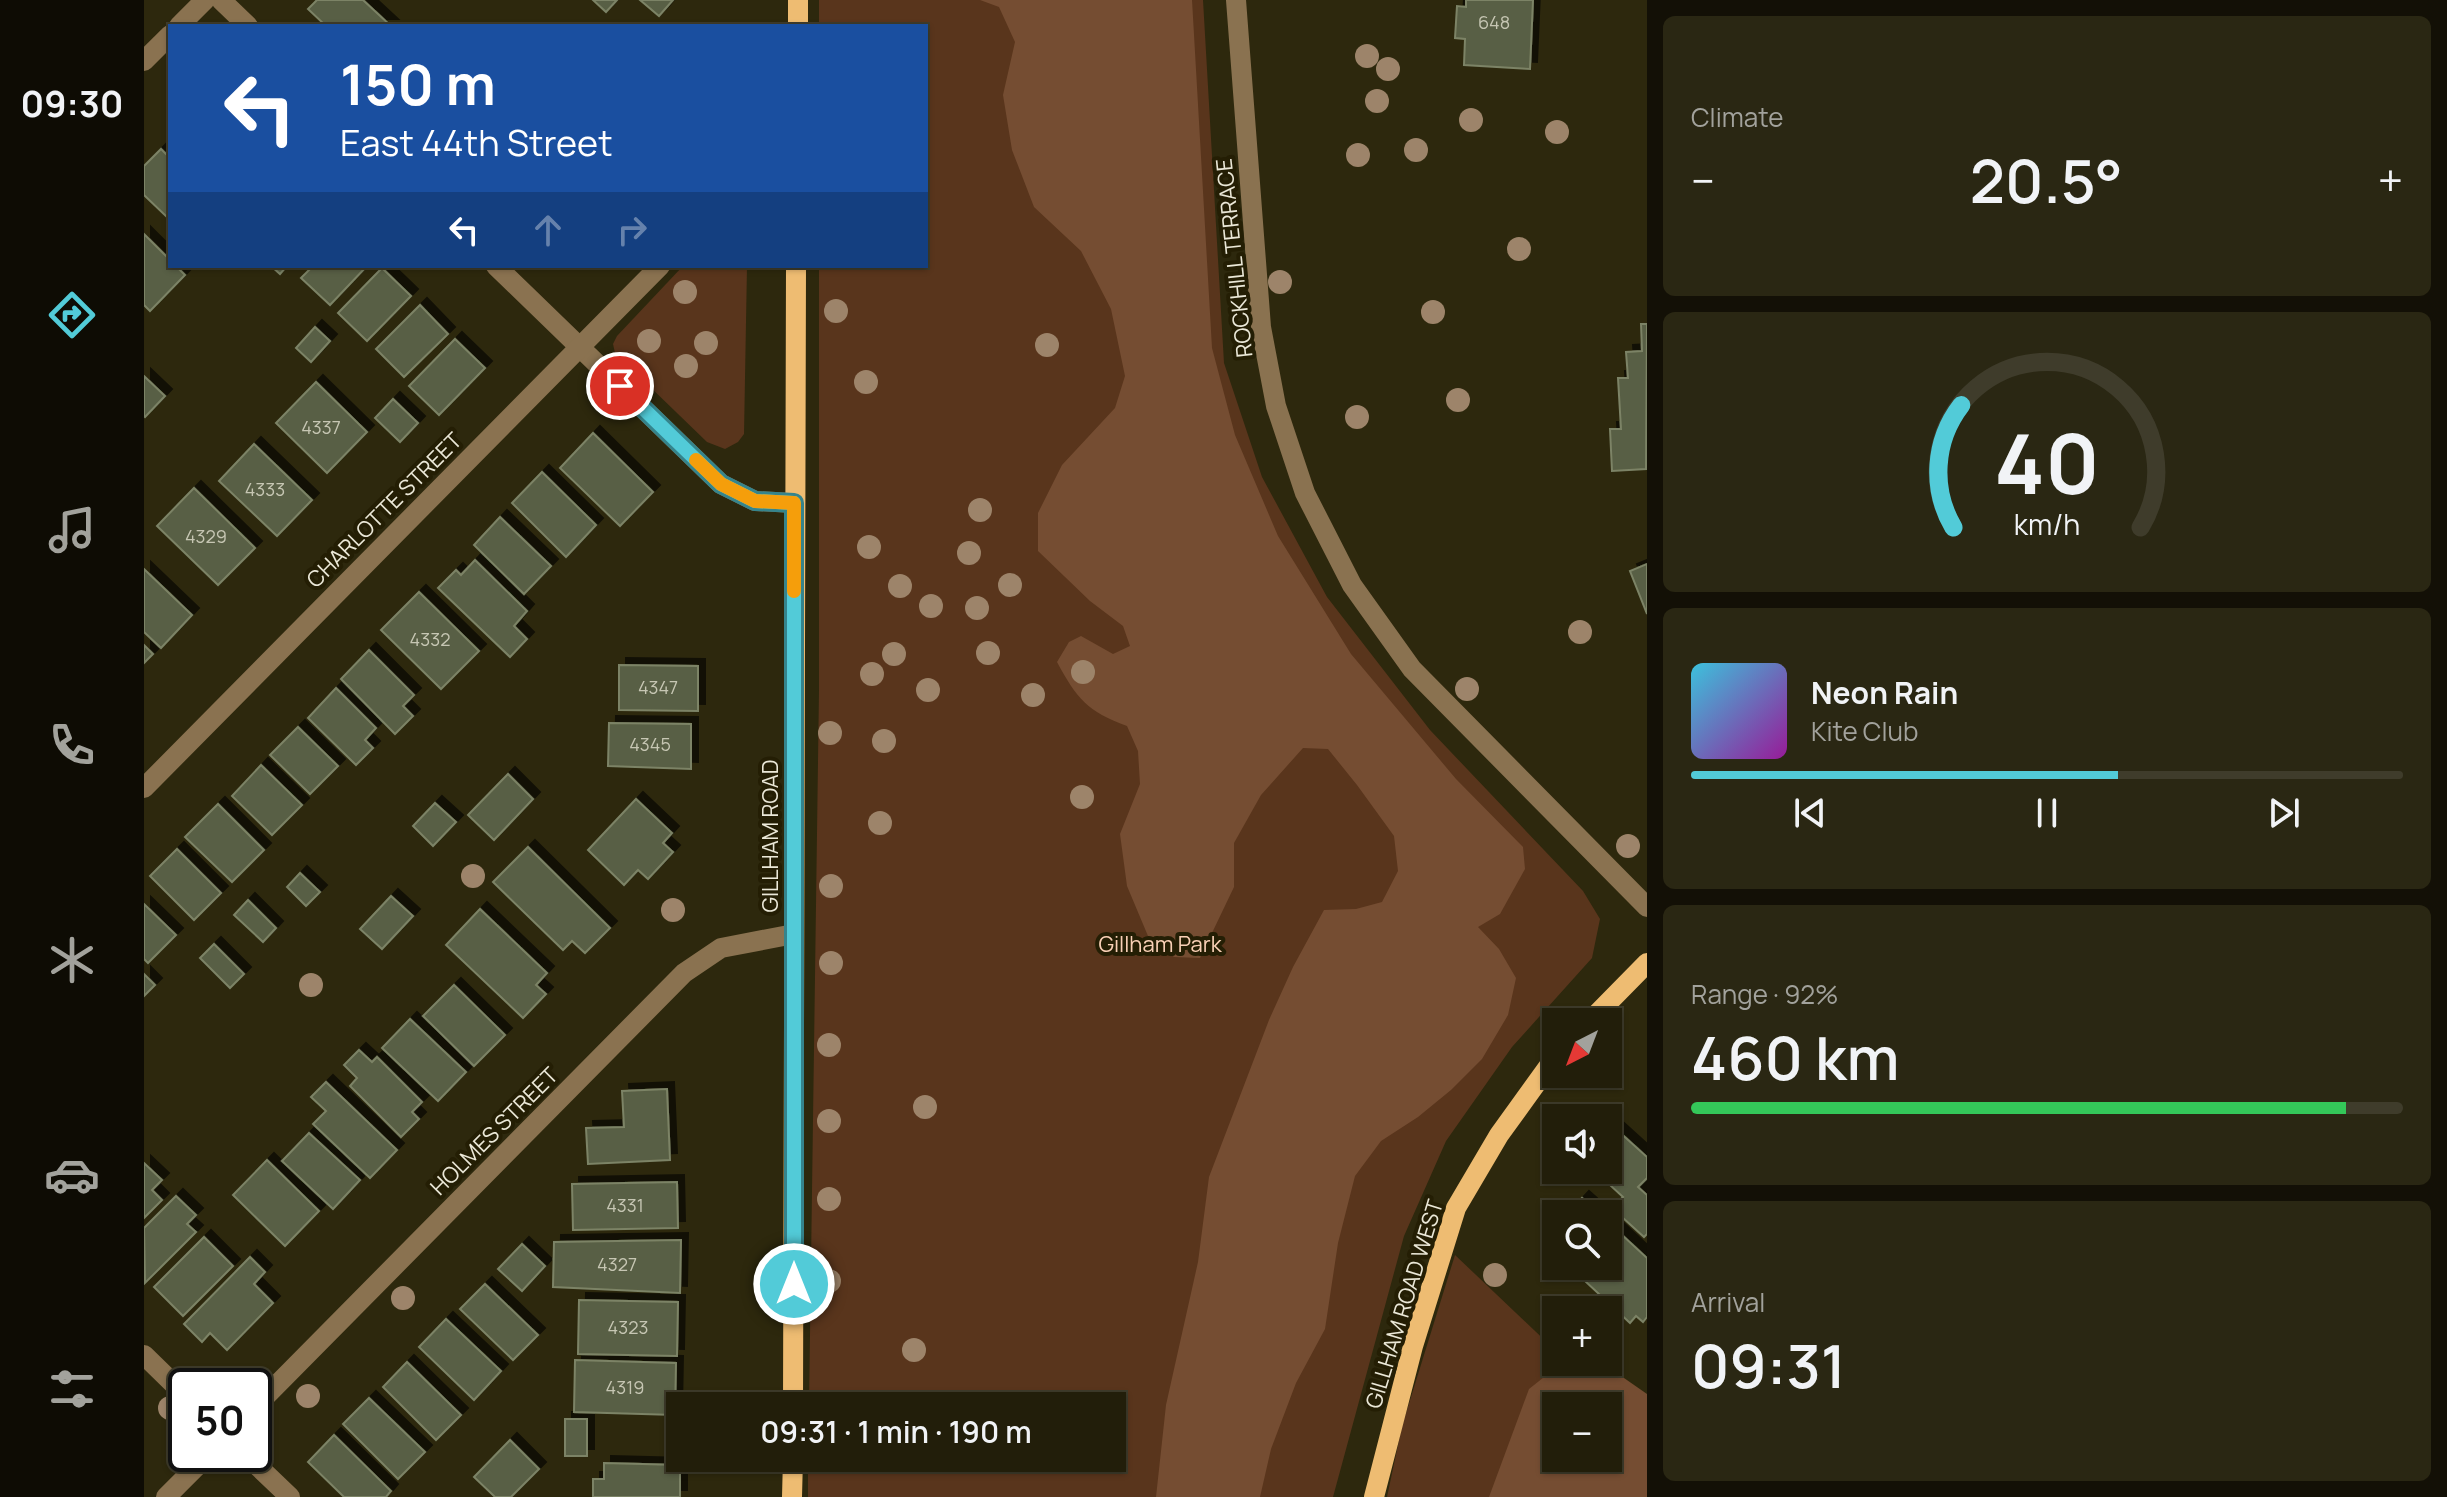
<!DOCTYPE html>
<meta charset="utf-8">
<style>
:root{--surface:#221e0a;--page:#2a2713;--text:#f1f3f6;--muted:#a2a29c;--line:#3f3c2b;--accent:#52cbd8}
body{margin:0;font-family:Manrope,sans-serif;background:var(--page);color:var(--text);height:100vh;display:flex;flex-direction:column;font-size:30px;white-space:nowrap}
*{box-sizing:border-box;margin:0}
p{font-size:26px;color:var(--muted)}
.icon{flex:none;width:44px;height:44px;fill:none;stroke:currentColor;stroke-width:2;stroke-linecap:round;stroke-linejoin:round}
.map{position:relative;flex:1;overflow:hidden}
.panel{display:flex;flex-direction:column;gap:16px;padding:16px;background:#131006;width:800px}
.panel>*{flex:none}
.banner{position:absolute;left:24px;top:24px;width:760px;height:244px;border-radius:0px;box-shadow:0 2px 6px #0004,0 0 0 2px var(--line);background:#1a4fa0;color:#fff;overflow:hidden}
.needle{width:52px;rotate:222deg}
.buttons{position:absolute;left:1398px;top:1008px;display:grid;gap:16px}
.buttons a{display:grid;place-items:center;width:80px;height:80px;border-radius:0px;background:var(--surface);box-shadow:0 2px 6px #0004,0 0 0 2px var(--line);font-size:40px}
.speed{position:absolute;left:24px;top:1368px;display:flex;gap:16px;font-size:40px;font-weight:700;text-align:center}
.speed>*{display:grid;place-content:center;width:104px;height:104px;border-radius:50%;background:var(--surface);box-shadow:0 2px 6px #0004,0 0 0 2px var(--line);line-height:1}
.speed .limit{border:4px solid #111;border-radius:12px;background:#fff;color:#111}
.pin{position:absolute;display:grid;place-items:center;width:68px;height:68px;color:#fff;margin:-34px;border:4px solid #fff;border-radius:50%;box-shadow:0 2px 8px #0007}
.me{position:absolute;width:88px;margin:-44px;rotate:0deg;stroke-linejoin:round;filter:drop-shadow(0 0 6px #0008)}
.turn{display:flex;align-items:center;gap:28px;height:168px;padding:0 40px;font-size:36px}
.turn .icon{width:104px;height:104px;stroke-width:2.5}
.turn b{display:block;font-size:56px;line-height:68px}
.lanes{display:flex;align-items:center;height:76px;padding:0 40px;background:#0003;justify-content:center;gap:40px;direction:ltr}
.lanes .off{opacity:.35}
.big{font-size:60px;font-weight:600;line-height:1.1}
.panel .tile{flex:1;display:flex;flex-direction:column;justify-content:center;gap:12px;min-width:0;padding:0 28px;border-radius:12px;background:var(--page)}
.panel .dial{align-items:center;gap:0}
.dial svg{height:208px;overflow:visible;fill:none;stroke:var(--line);stroke-width:7;stroke-linecap:round;text-anchor:middle}
.dial text{fill:var(--text);stroke:none}
.song{display:flex;align-items:center;gap:24px}
.cover{width:96px;height:96px;border-radius:12px;background:linear-gradient(135deg,hsl(190 70% 55%),hsl(300 70% 35%))}
.played{height:8px;border-radius:4px;background:linear-gradient(90deg,var(--accent) 60%,var(--line) 60%)}
.keys{display:flex;justify-content:space-around;direction:ltr}
.heat{display:flex;justify-content:space-between;align-items:center;font-size:44px;direction:ltr}
.charge{height:12px;border-radius:6px;background:linear-gradient(90deg,#34c759 92%,var(--line) 0)}
.trip{position:absolute;left:522px;top:1392px;width:460px;height:80px;border-radius:0px;background:var(--surface);box-shadow:0 2px 6px #0004,0 0 0 2px var(--line);font-weight:600;line-height:80px;text-align:center}
main{display:flex;flex:1;min-height:0}
.tab-bar{display:flex;flex-direction:column;width:144px;justify-content:space-around;align-items:center;background:#0e0c04;color:var(--muted)}
.tab-bar .icon{width:56px;height:56px}
.tab-bar .active{color:var(--accent)}
.tab-bar b{font-size:36px;color:var(--text)}
.map>svg:first-child{display:block}
.green{fill:#59351c;fill-rule:evenodd}
.forest{fill:#754d32;fill-rule:evenodd}
.building{fill:#595f44;stroke:#7c8366;stroke-width:2;filter:url(#shadow)}
.lines{fill:none;stroke-linecap:round;stroke-linejoin:round}
.minor{stroke:#8a7250;stroke-width:20}
.major{stroke:#eebc72;stroke-width:20}
.tree{fill:#9d846a}
.route-casing{stroke:#35848c;stroke-width:20}
.route{stroke:#52cbd8;stroke-width:14}
.slow{stroke:#f59e0b;stroke-width:14}
.labels{text-anchor:middle;stroke-width:8;stroke-linejoin:round;paint-order:stroke}
.number-label{font-size:18px;fill:#c6c6b3}
.street-label{font-size:22px;fill:#ebe8d8;stroke:#241e04}
.park-label{font-size:22px;fill:#f9d0b6;stroke:#241e04}
</style>
<main>
<nav class="tab-bar">
<b>09:30</b>
<svg class="icon active" aria-label="directions" viewBox="0 0 24 24"><path d="M12 3l9 9-9 9-9-9zM9 14v-3h6M13 9l2 2-2 2"/></svg>
<svg class="icon" aria-label="music" viewBox="0 0 24 24"><path d="M9 18V5l10-2v13"/><circle cx="6" cy="18" r="3"/><circle cx="16" cy="16" r="3"/></svg>
<svg class="icon" aria-label="phone" viewBox="0 0 24 24"><path d="M5 4h4l2 5-3 2q2 4 5 5l2-3 5 2v4C11 20 4 13 5 4z"/></svg>
<svg class="icon" aria-label="climate" viewBox="0 0 24 24"><path d="M12 3v18M4 7l16 10M4 17L20 7"/></svg>
<svg class="icon" aria-label="car" viewBox="0 0 24 24"><path d="M5 17H2v-5l4-1 3-4h7l3 4 3 1v5h-3M9 17h6M6 11h13"/><circle cx="7" cy="17" r="2"/><circle cx="17" cy="17" r="2"/></svg>
<svg class="icon" aria-label="filters" viewBox="0 0 24 24"><path d="M4 7h16M4 17h16"/><circle cx="9" cy="7" r="2"/><circle cx="15" cy="17" r="2"/></svg>
</nav>
<div class="map">
<svg width="1503" height="1497" viewBox="0 0 1503 1497">
<defs>
<filter id="shadow"><feDropShadow dx="7" dy="-7" stdDeviation="0" flood-color="#0009"/></filter>
</defs>
<rect width="100%" height="100%" fill="#2d280d"/>
<g class="green">
<path d="M675 0H1059L1080 363 1118 477 1183 597 1286 730 1439 891 1456 919 1448 958 1368 1047 1302 1141 1260 1236 1189 1497H664V1458H968V1406H665L675 690V266H782V26H675Z"/>
<path d="M539 266H603L600 434 594 442 581 449 563 442 471 353 469 344 473 336Z"/>
<path d="M1311 1255 1412 1351V1362H1423L1503 1438V1497H1243L1258 1426ZM1412 1406H1464V1458H1412Z"/>
</g>
<g class="forest">
<path d="M836 0H1048L1068 348 1091 435 1134 536 1207 654 1312 779 1379 847 1381 869 1356 914 1334 927 1355 949 1372 978 1364 1015 1338 1059 1307 1090 1274 1117 1237 1141 1211 1176 1194 1243 1181 1329 1152 1383 1127 1449 1116 1497H1012L1022 1405 1054 1262 1065 1177 1125 1020 1149 967 1180 910 1212 909 1238 902 1254 871 1250 836 1213 785 1184 749 1159 748 1117 795 1090 843V887L1056 958 1030 957 1004 936 983 886 976 834 996 784 994 751 983 726C943 711 933 699 913 662L925 642 937 636 969 654 986 646 979 626 946 601 894 551V513L918 465 971 408 981 376 967 309 937 251 890 207 868 150 859 95 871 42 855 7Z"/>
<path d="M1419 1362H1457L1503 1394V1497H1345L1385 1389ZM1412 1406H1464V1458H1412Z"/>
</g>
<g class="building">
<path d="M173 0H219L247 26H182L164 9Z"/>
<path d="M449 0H473L462 12Z"/>
<path d="M496 0H529L515 16Z"/>
<path d="M1322 0H1389L1386 69 1320 65 1321 39 1311 38 1313 6 1322 7Z"/>
<path d="M17 149 26 158V220L0 195V166Z"/>
<path d="M0 234 26 260V266H32L41 275 6 311 0 305Z"/>
<path d="M127 266H143L136 274Z"/>
<path d="M169 266H223L186 305 157 278Z"/>
<path d="M238 268 267 296 223 341 194 313Z"/>
<path d="M276 305 304 334 260 377 232 349Z"/>
<path d="M1497 324H1503L1502 469 1468 471 1466 429H1477L1474 378H1484L1482 352 1498 351Z"/>
<path d="M171 327 186 341 167 362 152 348Z"/>
<path d="M311 339 341 368 295 415 265 386Z"/>
<path d="M0 376 21 396 1 417 0 416Z"/>
<path d="M172 382 223 432 183 473 132 423Z"/>
<path d="M249 399 274 423 256 442 231 418Z"/>
<path d="M449 433 509 492 476 526 416 468Z"/>
<path d="M110 444 168 500 133 536 75 481Z"/>
<path d="M398 472 452 525 422 557 368 503Z"/>
<path d="M50 488 111 548 74 585 13 526Z"/>
<path d="M356 517 407 566 380 594 330 545Z"/>
<path d="M331 560 383 611 370 626 383 639 366 657 294 588 312 570 317 575Z"/>
<path d="M1503 564V614L1486 571Z"/>
<path d="M0 569 48 615 17 648 0 632Z"/>
<path d="M275 592 335 651 297 689 237 630Z"/>
<path d="M0 645 9 654 0 663Z"/>
<path d="M225 650 270 695 259 706 269 716 251 734 197 679Z"/>
<path d="M475 665 554 666V711L475 710Z"/>
<path d="M192 688 232 728 221 740 229 748 212 765 164 718Z"/>
<path d="M465 723 547 724V769L464 766Z"/>
<path d="M154 727 194 766 166 794 126 755Z"/>
<path d="M117 765 158 805 128 835 88 796Z"/>
<path d="M364 774 389 799 350 840 324 815Z"/>
<path d="M492 799 528 833 519 843 529 852 504 879 494 870 480 885 444 850Z"/>
<path d="M291 803 312 822 289 846 269 826Z"/>
<path d="M74 804 120 850 88 882 41 837Z"/>
<path d="M384 847 466 928 441 953 428 941 419 950 349 882Z"/>
<path d="M33 849 77 893 50 920 6 876Z"/>
<path d="M156 873 176 892 162 906 143 887Z"/>
<path d="M247 896 269 916 238 949 216 929Z"/>
<path d="M104 900 132 928 119 942 90 915Z"/>
<path d="M0 904 32 935 4 963 0 959Z"/>
<path d="M336 909 403 973 392 985 402 994 379 1018 302 945Z"/>
<path d="M70 944 100 974 86 988 56 958Z"/>
<path d="M0 974 11 985 0 996Z"/>
<path d="M310 985 361 1035 330 1066 279 1016Z"/>
<path d="M266 1019 322 1072 294 1101 238 1048Z"/>
<path d="M215 1050 228 1062 233 1057 278 1102 268 1112 275 1119 257 1137 206 1086 213 1078 200 1065Z"/>
<path d="M182 1082 253 1150 226 1178 169 1124 182 1111 167 1097Z"/>
<path d="M523 1089 526 1160 444 1164 442 1128 480 1127 478 1091Z"/>
<path d="M1472 1129 1503 1157V1178L1494 1187 1503 1195V1234L1500 1237 1468 1208 1479 1197 1454 1174 1457 1170H1464V1138Z"/>
<path d="M165 1133 216 1180 189 1209 138 1161Z"/>
<path d="M123 1160 175 1211 141 1246 89 1195Z"/>
<path d="M0 1163 18 1180 8 1190 18 1200 0 1218Z"/>
<path d="M533 1182 534 1228 429 1230 428 1184Z"/>
<path d="M32 1196 52 1215 43 1224 52 1232 1 1283 0 1228Z"/>
<path d="M1438 1198 1456 1214H1423Z"/>
<path d="M1464 1222 1503 1258V1317L1499 1322 1492 1316 1486 1323 1425 1266H1464Z"/>
<path d="M1412 1226V1254L1398 1241Z"/>
<path d="M60 1237 89 1266 39 1316 10 1287Z"/>
<path d="M537 1240 536 1293 409 1287 410 1242Z"/>
<path d="M378 1244 401 1266 378 1291 354 1269Z"/>
<path d="M106 1257 121 1272 110 1284 129 1303 83 1350 66 1333 58 1342 40 1324Z"/>
<path d="M341 1284 394 1335 369 1360 316 1309Z"/>
<path d="M435 1300 534 1302 533 1356 434 1354Z"/>
<path d="M302 1319 357 1371 330 1400 275 1347Z"/>
<path d="M431 1360 532 1363 531 1415 430 1412Z"/>
<path d="M263 1362 317 1415 292 1440 239 1387Z"/>
<path d="M225 1398 281 1452 254 1479 199 1424Z"/>
<rect x="421" y="1419" width="22" height="37"/>
<path d="M190 1435 247 1491 242 1497H200L164 1462Z"/>
<path d="M366 1440 395 1469 367 1497H351L330 1477Z"/>
<path d="M460 1463 536 1465V1497H449V1479H460Z"/>
</g>
<g class="lines">
<g class="minor">
<path d="M77 0 104 26"/>
<path d="M1092 0 1117 327 1132 406 1161 493 1208 585 1268 669 1503 907"/>
<path d="M35 26 61 0"/>
<path d="M0 61 26 35"/>
<path d="M352 266 577 484 611 501 650 503"/>
<path d="M0 788 516 266"/>
<path d="M0 1355 42 1396"/>
<path d="M110 1408 540 973 577 948 650 934"/>
<path d="M101 1454 146 1497"/>
<path d="M22 1497 65 1454"/>
</g>
<g class="major">
<path d="M654 26V0"/>
<path d="M1445 1022 1503 963"/>
<path d="M649 1406 652 266"/>
<path d="M648 1497 649 1458"/>
<path d="M1230 1497 1269 1346 1312 1208 1355 1135 1412 1056"/>
</g>
</g>
<g class="tree">
<circle cx="1223" cy="56" r="12"/>
<circle cx="1244" cy="69" r="12"/>
<circle cx="1233" cy="101" r="12"/>
<circle cx="1327" cy="120" r="12"/>
<circle cx="1413" cy="132" r="12"/>
<circle cx="1272" cy="150" r="12"/>
<circle cx="1214" cy="155" r="12"/>
<circle cx="1375" cy="249" r="12"/>
<circle cx="1136" cy="282" r="12"/>
<circle cx="541" cy="292" r="12"/>
<circle cx="692" cy="311" r="12"/>
<circle cx="1289" cy="312" r="12"/>
<circle cx="505" cy="341" r="12"/>
<circle cx="562" cy="343" r="12"/>
<circle cx="903" cy="345" r="12"/>
<circle cx="542" cy="366" r="12"/>
<circle cx="722" cy="382" r="12"/>
<circle cx="1314" cy="400" r="12"/>
<circle cx="1213" cy="417" r="12"/>
<circle cx="836" cy="510" r="12"/>
<circle cx="725" cy="547" r="12"/>
<circle cx="825" cy="553" r="12"/>
<circle cx="866" cy="585" r="12"/>
<circle cx="756" cy="586" r="12"/>
<circle cx="787" cy="606" r="12"/>
<circle cx="833" cy="608" r="12"/>
<circle cx="1436" cy="632" r="12"/>
<circle cx="844" cy="653" r="12"/>
<circle cx="750" cy="654" r="12"/>
<circle cx="939" cy="672" r="12"/>
<circle cx="728" cy="674" r="12"/>
<circle cx="1323" cy="689" r="12"/>
<circle cx="784" cy="690" r="12"/>
<circle cx="889" cy="695" r="12"/>
<circle cx="686" cy="733" r="12"/>
<circle cx="740" cy="741" r="12"/>
<circle cx="938" cy="797" r="12"/>
<circle cx="736" cy="823" r="12"/>
<circle cx="1484" cy="846" r="12"/>
<circle cx="329" cy="876" r="12"/>
<circle cx="687" cy="886" r="12"/>
<circle cx="529" cy="910" r="12"/>
<circle cx="687" cy="963" r="12"/>
<circle cx="167" cy="985" r="12"/>
<circle cx="685" cy="1045" r="12"/>
<circle cx="781" cy="1107" r="12"/>
<circle cx="685" cy="1121" r="12"/>
<circle cx="685" cy="1199" r="12"/>
<circle cx="1351" cy="1275" r="12"/>
<circle cx="685" cy="1281" r="12"/>
<circle cx="259" cy="1298" r="12"/>
<circle cx="770" cy="1350" r="12"/>
<circle cx="164" cy="1396" r="12"/>
<circle cx="26" cy="1408" r="12"/>
</g>
<g class="lines">
<g class="route-casing">
<path id="route" d="M476 386 577 484 611 501 650 503V1284"/>
</g>
<use href="#route" class="route"/>
<path class="slow" d="M552 460 577 484 611 501 650 503V591"/>
</g>
<g class="labels">
<g class="number-label">
<text x="1350" y="29">648</text>
<text x="177" y="434">4337</text>
<text x="121" y="496">4333</text>
<text x="62" y="543">4329</text>
<text x="286" y="646">4332</text>
<text x="514" y="694">4347</text>
<text x="506" y="751">4345</text>
<text x="481" y="1212">4331</text>
<text x="473" y="1271">4327</text>
<text x="484" y="1334">4323</text>
<text x="481" y="1394">4319</text>
</g>
<g class="street-label">
<text transform="translate(1090 258) rotate(-96)" y="8">ROCKHILL TERRACE</text>
<text transform="translate(240 510) rotate(-45)" y="8">CHARLOTTE STREET</text>
<text transform="translate(626 836) rotate(-90)" y="8">GILLHAM ROAD</text>
<text transform="translate(350 1131) rotate(-45)" y="8">HOLMES STREET</text>
<text transform="translate(1260 1304) rotate(-73)" y="8">GILLHAM ROAD WEST</text>
</g>
<g class="park-label">
<text x="1016" y="952">Gillham Park</text>
</g>
</g>
</svg>
<div class="buttons">
<a><svg class="needle" viewBox="-14 -14 28 28"><path d="M0-13l5 13h-10z" fill="#e53935"/><path d="M0 13l5-13h-10z" fill="#a2a29c"/></svg></a>
<a><svg class="icon" aria-label="sound" viewBox="0 0 24 24"><path d="M4 9h4l5-4v14l-5-4H4zM17 9q2 3 0 6"/></svg></a>
<a><svg class="icon" aria-label="search" viewBox="0 0 24 24"><circle cx="10" cy="10" r="6"/><path d="M15 15l6 6"/></svg></a>
<a>+</a>
<a>−</a>
</div>
<div class="speed"><div class="limit">50</div></div>
<div class="pin" style="left:476px;top:386px;background:#d93025"><svg class="icon" aria-label="arrive" viewBox="0 0 24 24"><path d="M6 21V4h12l-3 4 3 4H6"/></svg></div>
<svg class="me" style="left:650px;top:1284px" viewBox="-20 -20 40 40"><circle r="17" fill="#52cbd8" stroke="#fff" stroke-width="3"/><path d="M0-11L8 9 0 5-8 9z" fill="#fff"/></svg>
<div class="trip">09:31 · 1 min · 190 m</div>
<div class="banner">
<div class="turn"><svg class="icon" aria-label="left" viewBox="0 0 24 24"><path d="M17 20v-9H6M10 6l-5 5 5 5"/></svg><div><b>150 m</b>East 44th Street</div></div>
<div class="lanes"><svg class="icon" aria-label="left" viewBox="0 0 24 24"><path d="M17 20v-9H6M10 6l-5 5 5 5"/></svg><svg class="icon off" aria-label="ahead" viewBox="0 0 24 24"><path d="M12 20V5M6 11l6-6 6 6"/></svg><svg class="icon off" aria-label="right" viewBox="0 0 24 24"><path d="M7 20v-9h11M14 6l5 5-5 5"/></svg></div>
</div>
</div>
<section class="panel">
<div class="tile"><p>Climate</p>
<div class="heat"><a>−</a><b class="big">20.5°</b><a>+</a></div>
</div>
<div class="tile dial"><svg viewBox="0 0 100 80">
<path d="M14 69A42 42 0 1 1 86 69"/>
<path d="M14 69A42 42 0 0 1 17 22" stroke="#52cbd8"/>
<text x="50" y="56" font-size="32" font-weight="700">40</text>
<text x="50" y="72" font-size="11">km/h</text>
</svg></div>
<div class="tile">
<div class="song"><i class="cover"></i><div><b>Neon Rain</b><p>Kite Club</p></div></div>
<div class="played"></div>
<div class="keys"><svg class="icon" aria-label="previous" viewBox="0 0 24 24"><path d="M18 5L8 12l10 7zM5 5v14"/></svg><svg class="icon" aria-label="pause" viewBox="0 0 24 24"><path d="M8 5v14M16 5v14"/></svg><svg class="icon" aria-label="next" viewBox="0 0 24 24"><path d="M6 5l10 7-10 7zM19 5v14"/></svg></div>
</div>
<div class="tile"><p>Range · 92%</p><b class="big">460 km</b><div class="charge"></div></div>
<div class="tile"><p>Arrival</p><b class="big">09:31</b></div>
</section>
</main>
